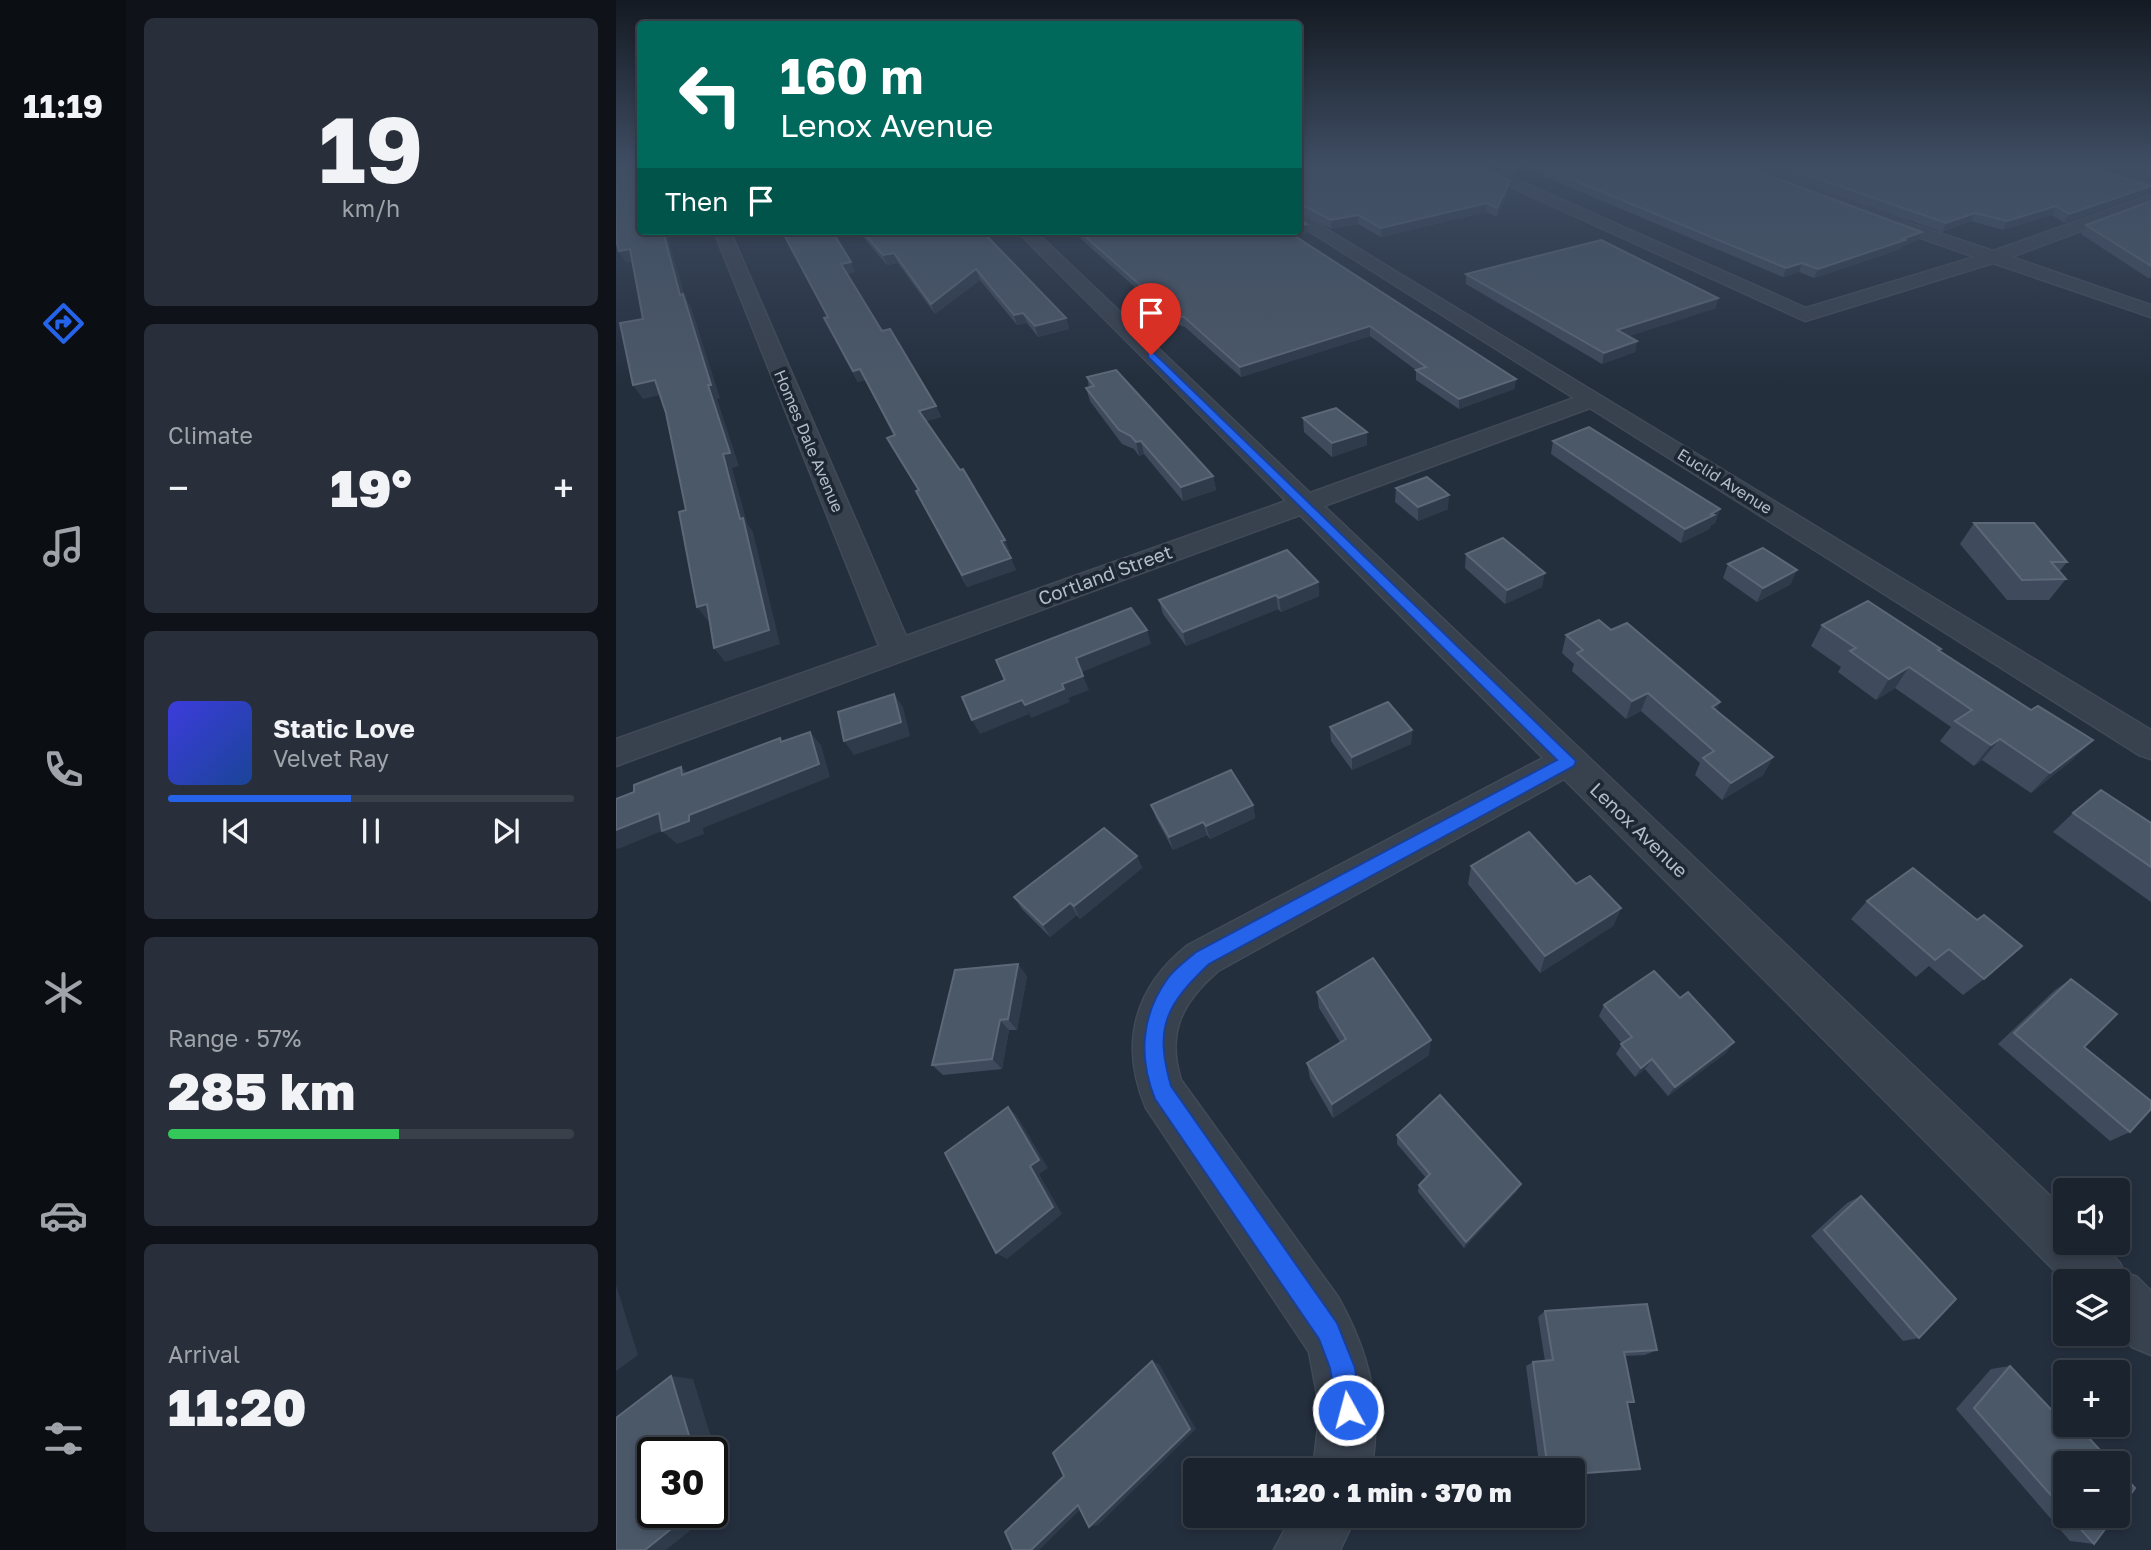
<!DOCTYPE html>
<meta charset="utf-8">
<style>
:root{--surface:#1b232e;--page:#282f3a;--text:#f1f3f6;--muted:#a0a4aa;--line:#39404a;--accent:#2563eb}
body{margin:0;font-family:"Golos Text",sans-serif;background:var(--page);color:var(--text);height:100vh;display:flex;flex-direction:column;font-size:26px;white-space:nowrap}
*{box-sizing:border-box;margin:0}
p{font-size:23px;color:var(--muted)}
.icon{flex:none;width:38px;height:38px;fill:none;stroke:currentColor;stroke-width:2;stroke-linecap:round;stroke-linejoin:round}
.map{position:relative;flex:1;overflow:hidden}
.details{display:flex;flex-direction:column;gap:18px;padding:18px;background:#0f1319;width:490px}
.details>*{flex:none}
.top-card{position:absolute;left:21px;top:21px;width:665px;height:214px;border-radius:7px;box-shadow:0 4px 10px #0003,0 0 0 2px var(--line);background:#00695c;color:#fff;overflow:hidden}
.fabs{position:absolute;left:1437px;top:1178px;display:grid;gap:14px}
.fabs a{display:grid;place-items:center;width:77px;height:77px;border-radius:7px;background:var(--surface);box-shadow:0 4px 10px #0003,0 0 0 2px var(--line);font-size:35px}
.speed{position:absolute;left:21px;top:1437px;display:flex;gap:14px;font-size:35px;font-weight:700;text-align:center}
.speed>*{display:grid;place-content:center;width:91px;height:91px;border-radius:50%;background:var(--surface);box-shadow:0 4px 10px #0003,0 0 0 2px var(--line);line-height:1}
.speed .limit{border:4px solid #111;border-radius:10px;background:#fff;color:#111}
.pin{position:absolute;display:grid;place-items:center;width:60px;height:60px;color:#fff;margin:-72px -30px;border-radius:50% 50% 50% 0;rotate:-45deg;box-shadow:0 0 7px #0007}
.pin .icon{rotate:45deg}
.me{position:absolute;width:77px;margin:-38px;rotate:353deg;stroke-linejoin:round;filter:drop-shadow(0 0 5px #0008)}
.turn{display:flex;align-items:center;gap:24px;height:147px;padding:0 28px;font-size:32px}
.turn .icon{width:91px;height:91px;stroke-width:2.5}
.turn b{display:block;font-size:49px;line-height:60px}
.then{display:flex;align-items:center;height:66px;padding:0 28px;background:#0003;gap:14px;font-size:26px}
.big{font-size:52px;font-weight:800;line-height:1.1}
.details .card{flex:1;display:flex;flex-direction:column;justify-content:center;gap:10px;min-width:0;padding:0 24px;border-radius:10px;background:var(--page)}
.details .dial{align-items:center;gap:0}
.dial b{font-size:91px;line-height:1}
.song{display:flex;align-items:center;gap:21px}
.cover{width:84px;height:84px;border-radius:10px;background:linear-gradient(135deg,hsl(240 70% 55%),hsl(220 70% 35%))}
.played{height:7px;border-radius:4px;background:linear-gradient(90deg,var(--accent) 45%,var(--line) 45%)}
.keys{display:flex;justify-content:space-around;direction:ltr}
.heat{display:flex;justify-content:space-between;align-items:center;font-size:38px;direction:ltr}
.charge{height:10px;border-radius:5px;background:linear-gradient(90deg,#34c759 57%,var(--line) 0)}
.trip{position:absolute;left:567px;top:1458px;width:402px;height:70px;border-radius:7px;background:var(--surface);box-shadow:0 4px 10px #0003,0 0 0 2px var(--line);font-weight:800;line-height:70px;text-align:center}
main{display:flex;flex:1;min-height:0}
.tab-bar{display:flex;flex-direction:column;width:126px;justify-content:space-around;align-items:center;background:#0b0e12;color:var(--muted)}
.tab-bar .icon{width:49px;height:49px}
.tab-bar .current{color:var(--accent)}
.tab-bar b{font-size:32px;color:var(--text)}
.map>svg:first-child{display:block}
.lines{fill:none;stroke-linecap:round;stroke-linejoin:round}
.minor-casing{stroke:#414a57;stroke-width:3}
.tertiary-casing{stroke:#414a57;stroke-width:4}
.minor{fill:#38414e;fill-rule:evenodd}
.tertiary{fill:#38414e;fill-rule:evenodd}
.wall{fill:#3f4b5c}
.shaded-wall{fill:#2f3b4b}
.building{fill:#4b5868;stroke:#5c6777;stroke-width:2}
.route{fill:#2563eb;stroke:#184099;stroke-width:2}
.labels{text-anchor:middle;stroke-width:7;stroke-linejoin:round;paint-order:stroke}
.far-street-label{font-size:16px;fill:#b4bcc9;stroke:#1d2633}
.street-label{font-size:19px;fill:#b4bcc9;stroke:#1d2633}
</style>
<main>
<nav class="tab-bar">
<b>11:19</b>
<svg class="icon current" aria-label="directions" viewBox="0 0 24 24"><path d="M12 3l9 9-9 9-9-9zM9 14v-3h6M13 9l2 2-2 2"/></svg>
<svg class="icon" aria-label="music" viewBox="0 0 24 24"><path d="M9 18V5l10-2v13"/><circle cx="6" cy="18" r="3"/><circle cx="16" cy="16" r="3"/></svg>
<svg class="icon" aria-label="phone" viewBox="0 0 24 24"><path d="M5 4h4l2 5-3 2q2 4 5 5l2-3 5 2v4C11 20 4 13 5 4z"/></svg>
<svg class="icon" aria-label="climate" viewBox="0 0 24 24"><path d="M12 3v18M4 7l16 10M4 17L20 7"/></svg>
<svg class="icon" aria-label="car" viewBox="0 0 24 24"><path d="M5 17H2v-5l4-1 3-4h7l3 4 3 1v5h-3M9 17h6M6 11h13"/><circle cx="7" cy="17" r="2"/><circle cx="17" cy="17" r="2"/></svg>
<svg class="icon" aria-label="filters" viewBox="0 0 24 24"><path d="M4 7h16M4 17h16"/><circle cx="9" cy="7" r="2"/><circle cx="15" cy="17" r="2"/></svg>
</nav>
<section class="details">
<div class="card dial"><b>19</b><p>km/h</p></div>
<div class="card"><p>Climate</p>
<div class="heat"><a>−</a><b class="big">19°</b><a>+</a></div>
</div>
<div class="card">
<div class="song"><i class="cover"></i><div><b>Static Love</b><p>Velvet Ray</p></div></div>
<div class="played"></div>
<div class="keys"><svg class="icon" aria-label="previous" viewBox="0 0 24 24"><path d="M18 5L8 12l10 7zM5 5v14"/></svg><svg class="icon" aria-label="pause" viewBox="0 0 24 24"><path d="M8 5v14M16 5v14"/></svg><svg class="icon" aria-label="next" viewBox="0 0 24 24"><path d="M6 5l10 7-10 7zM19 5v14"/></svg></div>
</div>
<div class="card"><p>Range · 57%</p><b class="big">285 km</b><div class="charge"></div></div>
<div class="card"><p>Arrival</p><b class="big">11:20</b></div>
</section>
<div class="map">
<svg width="1535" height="1550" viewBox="0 0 1535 1550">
<rect width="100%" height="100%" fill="#242f3e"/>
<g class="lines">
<g class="minor-casing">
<g id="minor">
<path d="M845 164H865L1190 308 1359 257 1253 220 1251 217 1257 213 1125 164H1147L1290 214 1292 217 1287 221 1377 251 1535 195V205L1395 257 1535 305V317L1377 263 1189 321Z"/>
<path d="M682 212 1535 730V759L1523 755 974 408 708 506 1449 1210V1242H1483L1504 1263 1508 1272 1521 1277 1535 1291V1355L1516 1347 1502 1333V1281H1449L948 779 602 971C566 1002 550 1033 565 1080L722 1297C753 1352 767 1407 755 1470H697L704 1410 693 1352 530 1108C503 1044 518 988 572 945L927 758 684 515 0 766V739L263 646 98 231H114L290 636 670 501 401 231H419L694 493 958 398 682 224Z"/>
<path d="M676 1516H740L724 1550H658Z"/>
</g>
</g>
<g class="tertiary-casing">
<path id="tertiary" d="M1472 164H1499L1535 174V184L1474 167Z"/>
</g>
<use href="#minor" class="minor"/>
<use href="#tertiary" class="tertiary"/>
</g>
<g class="wall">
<path d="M682 164 893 189 881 217 870 212 765 237 742 224 715 229 682 212Z"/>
<path d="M872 164H1121L1306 232 1302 240 1287 246 1285 249 1198 278 1183 272 1167 277 903 166 899 176Z"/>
<path d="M1135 164H1462L1531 194 1448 223 1436 215 1387 230 1355 221 1326 232Z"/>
<path d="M1483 164H1535V180Z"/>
<path d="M1535 201V278H1532L1465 234 1470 225Z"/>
<path d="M242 231H366L450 318 453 329 422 337 411 323 401 325 364 280 319 314 282 263 271 265Z"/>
<path d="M456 231H682L692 233 678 236 900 379 898 389 843 409 800 380V370L754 336 625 377 569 327 560 324Z"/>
<path d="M217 232 239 272 231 274 266 331 320 406 325 417 310 421 394 552 391 553 400 570 351 587 306 503 300 491 302 490 277 449 271 438 278 436 249 380 242 382 208 318 211 317Z"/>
<path d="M850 274 1100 308 1013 336 1021 341 1019 352 986 364 850 284Z"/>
<path d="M471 377 597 476 600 490 567 501 528 454 523 456 518 449 506 444 474 401 470 388 473 387Z"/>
<path d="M687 418 751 445 716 457 688 432Z"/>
<path d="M937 441 1104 509 1099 523 1095 525 1093 529 1065 543 935 454Z"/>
<path d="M780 488 832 509 802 521 779 502Z"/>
<path d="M1358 523 1451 562 1443 572 1450 579 1433 600H1391L1344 544Z"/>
<path d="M850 554 926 587 889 604 849 568Z"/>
<path d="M1112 564 1175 584 1141 602 1107 578Z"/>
<path d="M702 582 703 596 665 612 662 609 570 646 547 614 543 600Z"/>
<path d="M1206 625 1325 649 1323 651 1415 710 1477 740 1456 760 1415 793 1366 760 1358 766 1324 741 1335 727 1279 688 1260 700 1222 672 1225 667 1195 646Z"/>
<path d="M995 630 1100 710 1157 757 1147 775 1106 800 1079 775 1084 763 1025 711 1010 719 956 671 958 664 946 653 950 635Z"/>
<path d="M714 727 796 730 795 744 736 770 715 741Z"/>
<path d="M535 805H637L639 818 594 839 591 835 557 850 540 818Z"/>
<path d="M1457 813 1535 823V902L1437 832Z"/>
<path d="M521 856 526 868 464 919 461 915 434 937 406 909 398 897Z"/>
<path d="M855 866 960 884 1005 908 997 926 924 973 852 884Z"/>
<path d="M1251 901 1361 920 1368 979 1347 995 1313 966 1300 977 1235 919Z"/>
<path d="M411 976 401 1030H393L386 1069 327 1075 316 1065Z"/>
<path d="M1455 979 1468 1047 1514 1132 1494 1141 1382 1044 1439 990Z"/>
<path d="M701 992 813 1055 717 1118 694 1078 691 1063 724 1042 703 1008Z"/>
<path d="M988 1005 1110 1053 1052 1096 1029 1069 1019 1077 1000 1054 1006 1044 983 1016Z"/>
<path d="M781 1135 901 1191 848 1248 802 1192 803 1185 810 1178 781 1144Z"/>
<path d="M1245 1196 1303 1338 1287 1341 1195 1236 1231 1203Z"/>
<path d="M929 1311 1041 1350 1029 1355 1009 1356 1018 1402 1011 1403 957 1470H924L910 1366 917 1362 929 1361 922 1317Z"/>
<path d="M1394 1366 1439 1415 1449 1414V1516H1499L1478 1544 1454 1541 1340 1409 1375 1369Z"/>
</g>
<g class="shaded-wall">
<path d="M901 164H903V166L899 176Z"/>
<path d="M894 181 893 189 881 217V208Z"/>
<path d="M1535 186 1531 194 1448 223 1453 214Z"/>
<path d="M871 203 870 212 765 237V228Z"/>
<path d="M1440 206 1436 215 1387 230 1391 221Z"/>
<path d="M1359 213 1355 221 1326 232 1330 223Z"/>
<path d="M742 215V224L715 229V220Z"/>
<path d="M691 224 692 233 668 238 667 231H682V226Z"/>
<path d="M47 231H50L69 297 75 307 104 398 101 399 123 466 116 468 131 523 137 532 164 644 109 662 98 648 124 519Z"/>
<path d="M1306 232 1302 240 1287 246 1285 249 1198 278 1202 269Z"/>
<path d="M14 249 22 261 10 263 3 251Z"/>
<path d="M278 253 282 263 271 265 267 255Z"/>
<path d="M235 262 239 272 229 274 225 264Z"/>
<path d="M1186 263 1183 272 1167 277 1170 268Z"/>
<path d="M360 269 364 280 319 314 315 304Z"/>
<path d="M1102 298 1100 308 999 341 1001 330Z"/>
<path d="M407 313 411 323 401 325 398 315Z"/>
<path d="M450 318 453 329 422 337 419 326Z"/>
<path d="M754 326V336L625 377 624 367Z"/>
<path d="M1021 341 1019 352 986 364 988 353Z"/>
<path d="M244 369 249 380 242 382 237 371Z"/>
<path d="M900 379 898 389 843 409V399Z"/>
<path d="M39 380 48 394 27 399 17 385Z"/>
<path d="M320 406 325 417 308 422 303 411Z"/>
<path d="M751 432V445L716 457V443Z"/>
<path d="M525 441 528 454 523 456 520 442Z"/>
<path d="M597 476 600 490 567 501 565 487Z"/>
<path d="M833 495 832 509 802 521V507Z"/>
<path d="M1104 509 1099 523 1095 525 1093 529 1065 543 1069 529Z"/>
<path d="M389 540 394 552 390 553 385 541Z"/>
<path d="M395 558 400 570 351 587 346 575Z"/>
<path d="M1181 570 1175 584 1141 602 1147 588Z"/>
<path d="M929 573 926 587 889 604 891 590Z"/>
<path d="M702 582 703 596 665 612 663 598Z"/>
<path d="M660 595 662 609 570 646 567 632Z"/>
<path d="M91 604 102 618 92 621 81 607Z"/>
<path d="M531 630 535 644 466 672 460 658Z"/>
<path d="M1293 667 1279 688 1260 700 1273 679Z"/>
<path d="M467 676 473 690 452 698 454 702 415 718 409 705 446 684Z"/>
<path d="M1032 693 1025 711 1010 719 1016 701Z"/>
<path d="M278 694 287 707 294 736 238 755 228 741Z"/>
<path d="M406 700 413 714 364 734 356 720Z"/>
<path d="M1104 702 1096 720V707Z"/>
<path d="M796 730 795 744 736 770V757Z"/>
<path d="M194 732 205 745 214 777 87 828 88 834 61 844 46 831 2 849 0 848V830L43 813 73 815Z"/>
<path d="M1384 739 1366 760 1358 766 1375 745Z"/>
<path d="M1477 740 1456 760 1415 793 1434 773Z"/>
<path d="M1157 757 1147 775 1106 800 1115 783Z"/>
<path d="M65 767 79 780 66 775Z"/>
<path d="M637 805 639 818 594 839 590 826Z"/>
<path d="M587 822 591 835 557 850 553 837Z"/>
<path d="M521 856 526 868 464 919 458 906Z"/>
<path d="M454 903 461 915 434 937 427 925Z"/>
<path d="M1005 908 997 926 924 973 929 956Z"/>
<path d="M402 964 411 976 401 1030 392 1019Z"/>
<path d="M384 1020 393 1030 386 1069 376 1059Z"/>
<path d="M815 1040 813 1055 717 1118 716 1104Z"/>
<path d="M1118 1042 1110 1053 1052 1096 1059 1087Z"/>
<path d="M1036 1059 1029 1069 1019 1077 1025 1068Z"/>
<path d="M392 1107 401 1116 432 1168 423 1174 446 1214 391 1259 380 1253Z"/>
<path d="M905 1184 901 1191 848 1248 850 1242Z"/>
<path d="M0 1285 22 1355 0 1371Z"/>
<path d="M536 1361 543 1364 580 1429 482 1525 473 1527Z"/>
<path d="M55 1376 77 1379 114 1498 50 1550H29L76 1512H96V1452H78Z"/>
<path d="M471 1503 423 1550H415L462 1505Z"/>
</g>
<g class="building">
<path d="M0 164H24V231H47L64 295 67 294 95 385H92L114 453 107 454 124 519 127 518 153 630 98 648 91 604 81 607 63 512 70 510 50 413 39 380 17 385 4 323 27 319 14 249 3 251 0 240Z"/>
<path d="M682 164H858L894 181 881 208 871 203 765 228 742 215 715 220 682 203Z"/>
<path d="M891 164H901L900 168Z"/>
<path d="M919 164H1121L1306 232 1286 239 1289 240 1202 269 1186 263 1170 268Z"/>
<path d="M1160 164H1462L1535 186 1453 214 1440 206 1391 221 1359 213 1330 223Z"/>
<path d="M1515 164H1535V170Z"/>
<path d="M1535 201V266L1470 225Z"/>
<path d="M682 218 691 224 682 226Z"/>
<path d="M166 231H216L235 262 225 264 266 331 274 329 320 406 303 411 344 470 347 469 389 540 385 541 395 558 346 575 300 491 303 490 271 438 279 435 244 369 237 371 208 318 212 317Z"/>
<path d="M246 231H366L450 318 419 326 407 313 398 315 360 269 315 304 278 253 267 255Z"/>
<path d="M463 231H671L900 379 843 399 800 370 810 367 754 326 624 367 568 317 558 315Z"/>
<path d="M985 240 1102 298 1001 330 1021 341 988 353 850 274Z"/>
<path d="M500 370 597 476 565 487 525 441 520 442 515 436 503 430 470 388 478 386 471 377Z"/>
<path d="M720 408 751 432 716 443 687 418Z"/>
<path d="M973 427 1104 509 1095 514 1098 515 1069 529 937 441Z"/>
<path d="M811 477 833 495 802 507 780 488Z"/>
<path d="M1358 523H1418L1451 562H1435L1450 579 1406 580Z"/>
<path d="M887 538 929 573 891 590 850 554Z"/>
<path d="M1147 548 1181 570 1147 588 1112 564Z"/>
<path d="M671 550 702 582 663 598 660 595 567 632 543 600Z"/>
<path d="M1252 601 1325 649 1322 650 1415 710 1422 706 1477 740 1434 773 1384 739 1375 745 1339 721 1356 710 1293 667 1273 679 1234 651 1240 648 1206 625Z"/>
<path d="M515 608 531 630 460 658 467 676 446 684 448 689 409 705 406 700 356 720 346 697 389 680 380 660Z"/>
<path d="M983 620 995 630 1011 623 1104 702 1096 707 1157 757 1115 783 1087 758 1098 751 1032 693 1016 701 961 653 967 650 950 635Z"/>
<path d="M278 694 285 722 228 741 222 712Z"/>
<path d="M772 702 796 730 736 757 714 727Z"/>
<path d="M194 732 203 764 73 815V821L46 831 43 813 0 830V799L18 792V785L65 767 66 775 164 738 165 742Z"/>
<path d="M615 770 637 805 590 826 587 822 553 837 535 805Z"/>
<path d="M1485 790 1535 823V867L1457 813Z"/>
<path d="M488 828 521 856 458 906 454 903 427 925 398 897Z"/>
<path d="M913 832 960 884 974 876 1005 908 929 956 855 866Z"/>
<path d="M1297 868 1361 920 1368 915 1406 946 1368 979 1333 949 1319 960 1251 901Z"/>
<path d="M757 958 815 1040 716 1104 691 1063 730 1039 701 992Z"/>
<path d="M402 964 392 1019 384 1020 376 1059 316 1065 339 970Z"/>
<path d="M1038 971 1064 998 1072 992 1118 1042 1059 1087 1036 1059 1025 1068 1005 1044 1016 1037 988 1005Z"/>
<path d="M1455 979 1501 1014 1468 1047 1535 1101V1109L1514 1132 1398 1033Z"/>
<path d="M824 1095 905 1184 850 1242 803 1185 814 1174 781 1135Z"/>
<path d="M392 1107 423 1160 414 1166 437 1207 380 1253 329 1153Z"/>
<path d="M1245 1196 1340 1299 1303 1338 1208 1230Z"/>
<path d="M1031 1304 1041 1350 1008 1352 1018 1402H1011L1024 1469 957 1474V1470H932L917 1362 937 1360 929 1311Z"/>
<path d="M536 1361 574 1429 473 1527 462 1505 415 1550H397L389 1532 448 1476 437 1453Z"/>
<path d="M1394 1366 1445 1420 1449 1415V1424H1460L1496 1463H1449V1511L1358 1408Z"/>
<path d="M55 1376 78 1452H37V1512H76L29 1550H0V1418Z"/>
<path d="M1502 1469 1519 1488 1502 1512Z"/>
<path d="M1453 1516H1499L1478 1544Z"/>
</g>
<linearGradient id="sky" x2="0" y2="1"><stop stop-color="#141a22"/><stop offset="0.43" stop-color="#3f4d63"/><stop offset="1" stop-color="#3f4d63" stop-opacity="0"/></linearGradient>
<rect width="1535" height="381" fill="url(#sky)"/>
<path class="route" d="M532 353H538L960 761 958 766 593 964C550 1005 538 1027 555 1086L721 1323 739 1368 745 1410 741 1419 732 1423 723 1419 714 1368 703 1339 539 1099C522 1057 525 1015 552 978 559 968 571 960 580 952L941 760 532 357Z"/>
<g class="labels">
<g class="far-street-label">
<text transform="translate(193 441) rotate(67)" y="6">Homes Dale Avenue</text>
<text transform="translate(1109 481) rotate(32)" y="6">Euclid Avenue</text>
</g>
<g class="street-label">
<text transform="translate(489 575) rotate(-20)" y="7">Cortland Street</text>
<text transform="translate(1023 830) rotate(44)" y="7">Lenox Avenue</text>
</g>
</g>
</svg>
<div class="fabs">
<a><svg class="icon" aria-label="sound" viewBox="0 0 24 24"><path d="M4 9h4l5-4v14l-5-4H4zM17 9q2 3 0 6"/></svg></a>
<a><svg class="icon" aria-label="layers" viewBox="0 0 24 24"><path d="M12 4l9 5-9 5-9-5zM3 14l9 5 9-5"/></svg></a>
<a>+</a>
<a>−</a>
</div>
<div class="speed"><div class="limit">30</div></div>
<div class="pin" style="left:535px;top:355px;background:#d93025"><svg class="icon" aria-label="arrive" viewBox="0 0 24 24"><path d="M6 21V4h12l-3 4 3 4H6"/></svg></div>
<svg class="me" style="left:732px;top:1410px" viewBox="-20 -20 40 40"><circle r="17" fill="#2563eb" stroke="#fff" stroke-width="3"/><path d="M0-11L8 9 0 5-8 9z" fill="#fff"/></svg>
<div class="trip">11:20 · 1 min · 370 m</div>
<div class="top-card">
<div class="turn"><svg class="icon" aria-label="left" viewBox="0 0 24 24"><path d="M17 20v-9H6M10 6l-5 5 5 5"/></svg><div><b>160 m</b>Lenox Avenue</div></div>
<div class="then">Then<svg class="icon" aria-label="arrive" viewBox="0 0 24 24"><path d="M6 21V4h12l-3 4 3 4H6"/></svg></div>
</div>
</div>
</main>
